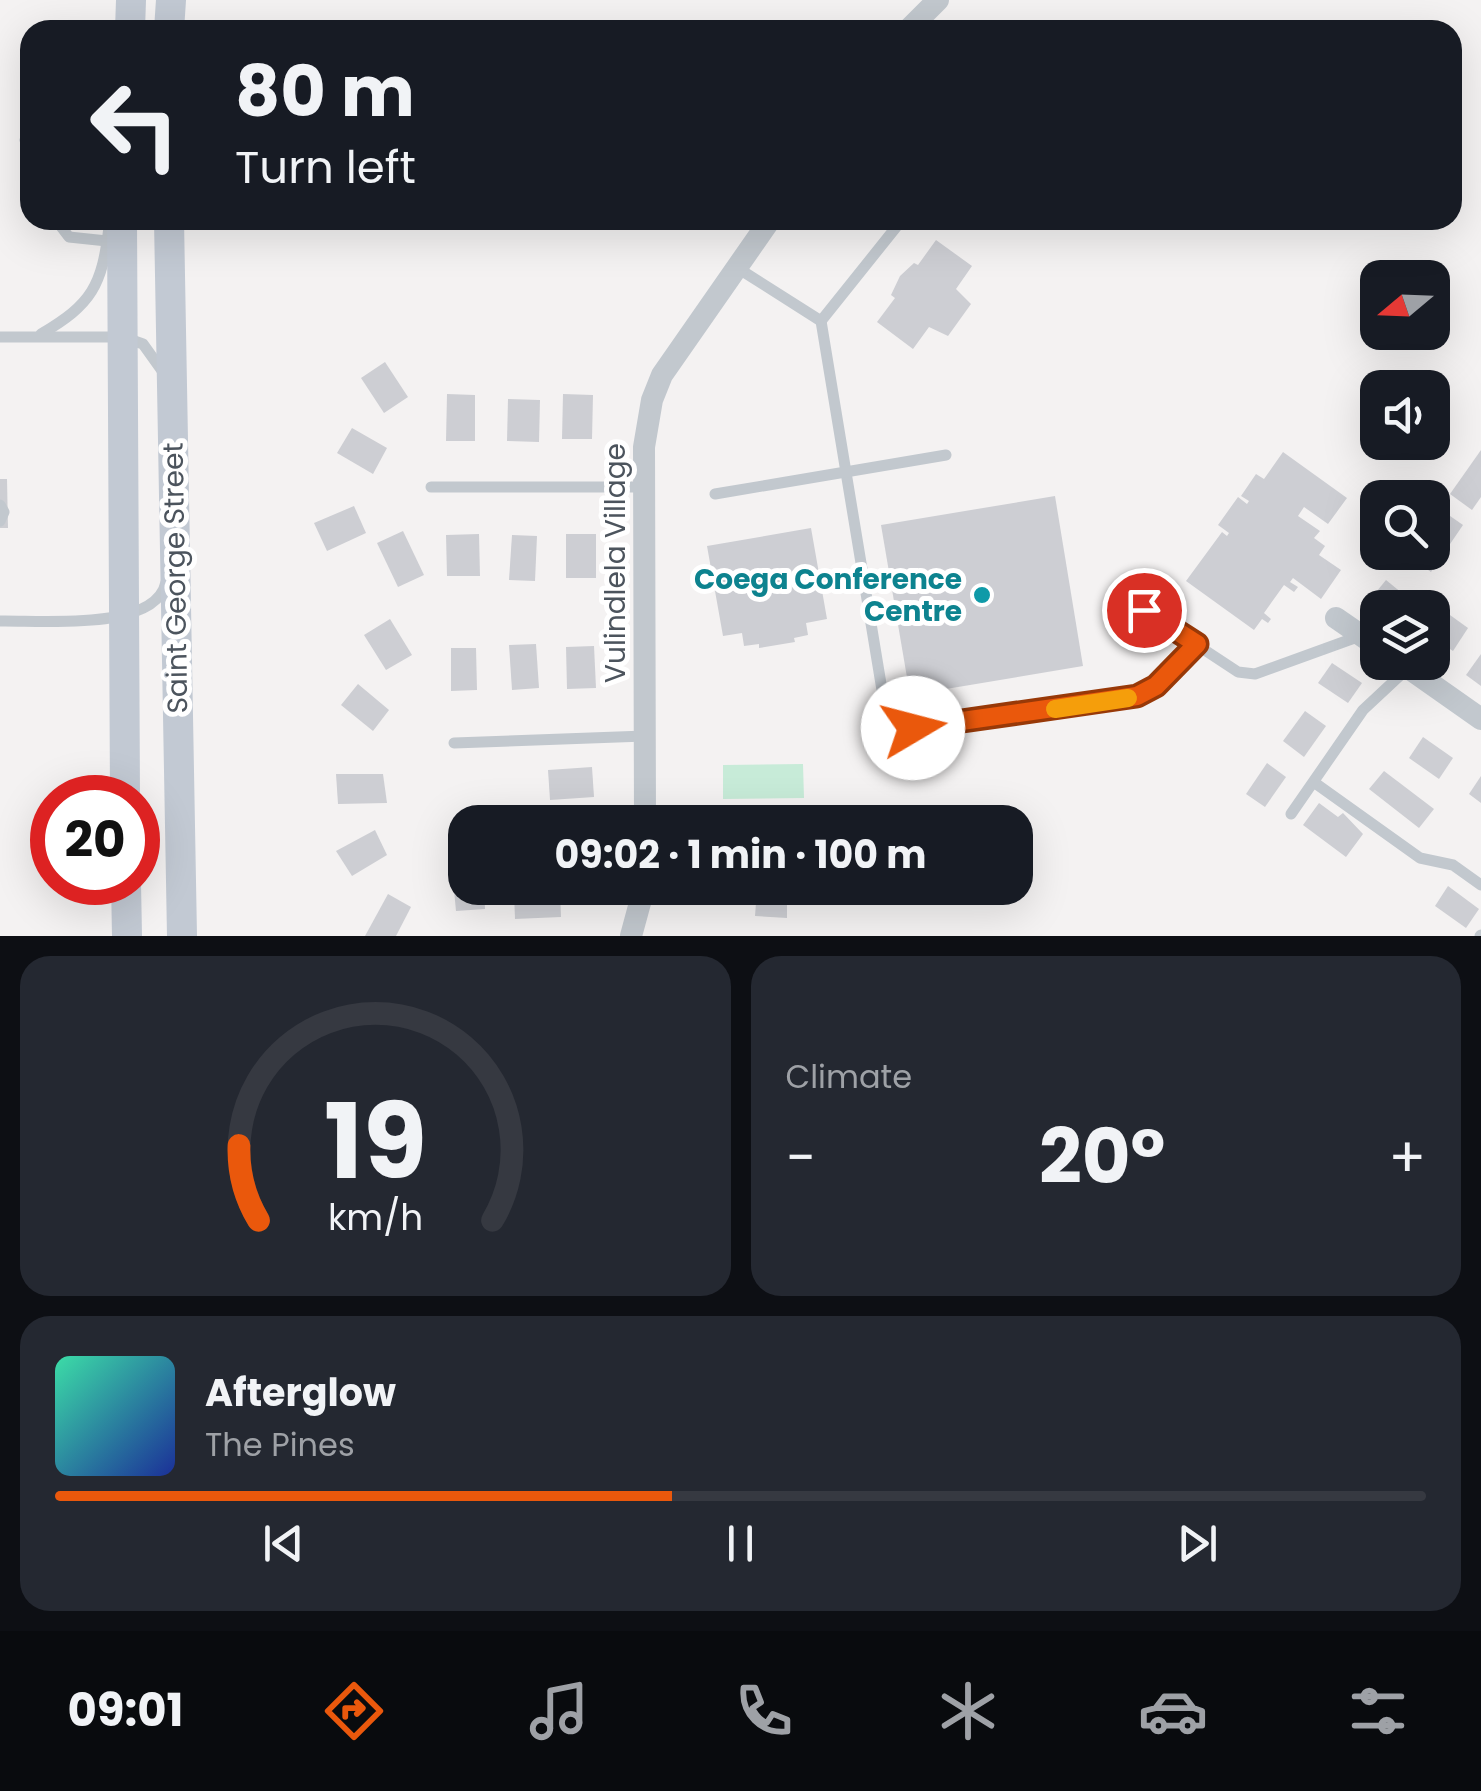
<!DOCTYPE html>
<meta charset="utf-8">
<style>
:root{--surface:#171b24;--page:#242831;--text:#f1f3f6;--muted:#9ea1a6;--line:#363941;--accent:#ea580c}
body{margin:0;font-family:Poppins,sans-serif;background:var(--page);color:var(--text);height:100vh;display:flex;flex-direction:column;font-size:38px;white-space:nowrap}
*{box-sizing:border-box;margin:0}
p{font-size:32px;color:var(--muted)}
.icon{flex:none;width:55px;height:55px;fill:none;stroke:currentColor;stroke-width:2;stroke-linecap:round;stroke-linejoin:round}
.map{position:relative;height:936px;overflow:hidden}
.panel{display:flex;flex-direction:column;gap:20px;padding:20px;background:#0d0f14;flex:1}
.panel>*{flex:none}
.guide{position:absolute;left:20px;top:20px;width:1442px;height:210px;border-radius:30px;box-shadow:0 10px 40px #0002;background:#171b24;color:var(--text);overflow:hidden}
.needle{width:65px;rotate:251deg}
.fabs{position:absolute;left:1360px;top:260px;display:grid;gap:20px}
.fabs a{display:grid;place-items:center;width:90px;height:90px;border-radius:20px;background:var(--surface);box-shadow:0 10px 40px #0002;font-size:50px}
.speed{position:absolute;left:30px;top:775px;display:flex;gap:20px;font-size:50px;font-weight:700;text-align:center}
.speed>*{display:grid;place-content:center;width:130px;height:130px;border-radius:50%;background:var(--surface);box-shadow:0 10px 40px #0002;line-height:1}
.speed .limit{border:15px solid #d22;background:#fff;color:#111}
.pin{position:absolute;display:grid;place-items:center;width:85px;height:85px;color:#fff;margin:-42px;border:5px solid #fff;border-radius:50%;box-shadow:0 2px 10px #0007}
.me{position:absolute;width:110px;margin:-55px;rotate:82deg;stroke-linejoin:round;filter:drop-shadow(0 0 8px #0008)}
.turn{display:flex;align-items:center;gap:35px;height:210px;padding:0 50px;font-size:45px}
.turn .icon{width:130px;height:130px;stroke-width:2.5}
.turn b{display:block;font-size:70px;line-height:85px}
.big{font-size:75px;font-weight:700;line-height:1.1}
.panel .widget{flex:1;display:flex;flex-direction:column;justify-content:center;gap:15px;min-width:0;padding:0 35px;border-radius:30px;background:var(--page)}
.panel .dial{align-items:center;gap:0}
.dial svg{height:260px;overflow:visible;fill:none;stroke:var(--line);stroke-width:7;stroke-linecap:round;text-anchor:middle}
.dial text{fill:var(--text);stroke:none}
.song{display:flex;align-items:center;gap:30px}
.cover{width:120px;height:120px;border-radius:15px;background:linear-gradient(135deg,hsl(160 70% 55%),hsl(230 70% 35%))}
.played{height:10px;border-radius:5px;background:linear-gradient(90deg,var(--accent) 45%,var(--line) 45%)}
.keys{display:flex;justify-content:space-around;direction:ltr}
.heat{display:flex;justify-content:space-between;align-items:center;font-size:55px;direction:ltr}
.panel .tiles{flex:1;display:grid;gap:20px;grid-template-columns:1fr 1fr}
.widget:last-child{grid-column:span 2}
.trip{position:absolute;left:448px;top:805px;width:585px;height:100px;border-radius:30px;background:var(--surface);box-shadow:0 10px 40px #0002;font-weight:700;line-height:100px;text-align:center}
.tabs{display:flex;height:160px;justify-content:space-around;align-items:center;background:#090b0e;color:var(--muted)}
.tabs .icon{width:70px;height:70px}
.tabs .current{color:var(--accent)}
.tabs b{font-size:45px;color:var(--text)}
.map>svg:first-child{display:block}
.green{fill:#c7ebd8}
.building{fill:#cdced3}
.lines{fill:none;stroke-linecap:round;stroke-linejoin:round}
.lane{stroke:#c2c8ce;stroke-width:11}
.street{stroke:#c2c8ce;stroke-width:22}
.secondary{stroke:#c2c9d3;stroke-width:30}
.route-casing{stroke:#983908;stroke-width:25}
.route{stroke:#ea580c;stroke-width:18}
.slow{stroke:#f59e0b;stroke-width:18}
.culture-dot{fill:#0f9aa8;stroke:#fff;stroke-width:4}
.labels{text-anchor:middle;stroke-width:10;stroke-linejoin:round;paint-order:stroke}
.street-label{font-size:28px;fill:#4c545d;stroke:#fff}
.culture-label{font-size:28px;font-weight:bold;fill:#0d838f;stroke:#fff;text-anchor:end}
</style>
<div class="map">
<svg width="1481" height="936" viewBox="0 0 1481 936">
<rect width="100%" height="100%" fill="#f4f2f2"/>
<path class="green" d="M803 764 804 798 723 799V765Z"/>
<g class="building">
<path d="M936 240 972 266 956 289 971 304 948 336 929 327 913 349 877 322 895 298 891 295 900 276 914 263 918 265Z"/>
<path d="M385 362 408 397 384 413 361 378Z"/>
<path d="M447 394 475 395V441H446Z"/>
<path d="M563 394 593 395 592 439H562Z"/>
<path d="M508 399 540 400 539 442 507 441Z"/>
<path d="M352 428 387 448 373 474 337 453Z"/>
<path d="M1481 450V497L1472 510 1450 494Z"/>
<path d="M1283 452 1347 498 1328 524 1304 507 1298 516 1320 531 1314 538 1325 546 1319 555 1341 570 1321 599 1293 578 1290 582 1298 587 1294 592 1284 585 1264 613 1271 619 1268 623 1262 619 1254 630 1186 581 1222 532 1227 536 1229 533 1218 525 1238 497 1247 504 1249 501 1241 496 1256 474 1264 479Z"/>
<path d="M0 479H7L8 528H0Z"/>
<path d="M1055 496 1083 666 910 695 881 525Z"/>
<path d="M354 506 366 533 327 551 314 523Z"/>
<path d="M1440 509 1463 525 1431 572 1407 555 1409 552H1432V519Z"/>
<path d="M811 528 827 619 806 623 808 635 794 638 795 642 759 648V644L744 646 742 633 723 636 707 546Z"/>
<path d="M403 531 424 575 398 587 377 543Z"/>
<path d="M479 534 480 576H447L446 535Z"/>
<rect x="566" y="534" width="30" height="44"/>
<path d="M512 535 537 536 535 581 509 580Z"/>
<path d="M1386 580 1413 602 1409 608H1377L1368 602Z"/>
<path d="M1443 610 1468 628 1453 651 1432 637V625Z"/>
<path d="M390 619 412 655 386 670 364 635Z"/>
<path d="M536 644 539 688 512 690 509 645Z"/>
<path d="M594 646 596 688 567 689 566 647Z"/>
<path d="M451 648H476L477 690 451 691Z"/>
<path d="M1481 654V686L1466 675Z"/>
<path d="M1332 663 1362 683 1348 703 1318 683Z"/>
<path d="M358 684 389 710 373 731 341 705Z"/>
<path d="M1305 711 1326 726 1304 757 1283 741Z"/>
<path d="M1423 737 1453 758 1439 779 1409 758Z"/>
<path d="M1267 763 1286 777 1265 807 1246 794Z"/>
<path d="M592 767 594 797 550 800 548 770Z"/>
<path d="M1384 771 1434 809 1419 828 1369 789Z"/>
<path d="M336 774H383L387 803 338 804Z"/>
<path d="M1481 776V803L1469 794Z"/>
<path d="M1319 803 1338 817 1343 813 1363 834 1346 857 1303 825Z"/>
<path d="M375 830 387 855 352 876 336 851Z"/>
<path d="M465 868V888H484L485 909 456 911 452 869Z"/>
<path d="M1448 886 1479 909 1466 928 1435 906Z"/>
<path d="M560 890 561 917 515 919 514 892Z"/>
<path d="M388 894 411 907 396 936H365Z"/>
<path d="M756 903 787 905V918L755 916Z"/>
</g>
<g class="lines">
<g class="lane">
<path d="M25 140 30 155"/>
<path d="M56 220 69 237 107 241"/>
<path d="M736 267 821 321 883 696 894 716 913 728 1137 696 1155 686 1197 645 1238 672 1255 674 1360 636"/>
<path d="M821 321 901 221"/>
<path d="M41 334C92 304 102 286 109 227"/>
<path d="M0 337H123L143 344 163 372"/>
<path d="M431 487H644"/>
<path d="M715 494 946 455"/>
<path d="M0 505 4 512 0 521"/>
<path d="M1145 610 1197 645"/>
<path d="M0 621C40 620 156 632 166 582"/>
<path d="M454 743 645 736"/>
<path d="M1315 783 1420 858 1453 865 1481 885"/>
<path d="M1291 814 1363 710 1408 668"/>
<path d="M1480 936 1481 935"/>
</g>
<g class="street">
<path d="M908 30 938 0"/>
<path d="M1336 618 1378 647"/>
<path d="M1400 662 1481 719"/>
<path d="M645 822 644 447 652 400 662 375 770 220"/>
<path d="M631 936 644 888"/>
</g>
<g class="secondary">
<path d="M130 30 131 0"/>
<path d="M169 30 171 0"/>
<path d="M122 220 125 798"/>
<path d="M169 220 182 936"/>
<path d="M126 882 127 936"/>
</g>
</g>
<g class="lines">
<g class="route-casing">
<path id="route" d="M913 728 1137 696 1156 686 1197 644 1144 610"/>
</g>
<use href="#route" class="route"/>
<path class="slow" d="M1055 709 1128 698"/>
</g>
<circle class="culture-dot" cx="982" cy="595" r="10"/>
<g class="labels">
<g class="street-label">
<text transform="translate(615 563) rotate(-90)" y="10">Vulindlela Village</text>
<text transform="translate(175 578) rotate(-91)" y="10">Saint George Street</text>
</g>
<g class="culture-label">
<text x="962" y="589">Coega Conference<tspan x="962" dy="32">Centre</tspan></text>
</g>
</g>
</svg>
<div class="fabs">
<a><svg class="needle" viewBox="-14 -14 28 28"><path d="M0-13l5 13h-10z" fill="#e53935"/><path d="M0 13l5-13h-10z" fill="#9ea1a6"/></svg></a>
<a><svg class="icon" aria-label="sound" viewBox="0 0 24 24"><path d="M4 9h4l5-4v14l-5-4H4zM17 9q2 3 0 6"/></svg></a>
<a><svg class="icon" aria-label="search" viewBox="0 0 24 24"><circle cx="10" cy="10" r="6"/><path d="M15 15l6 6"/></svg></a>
<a><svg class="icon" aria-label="layers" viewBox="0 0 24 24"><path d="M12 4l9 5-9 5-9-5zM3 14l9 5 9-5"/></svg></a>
</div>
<div class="speed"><div class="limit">20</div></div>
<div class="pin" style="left:1144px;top:610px;background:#d93025"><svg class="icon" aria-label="arrive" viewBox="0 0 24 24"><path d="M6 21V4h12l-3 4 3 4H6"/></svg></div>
<svg class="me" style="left:913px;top:728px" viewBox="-20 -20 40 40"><circle r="19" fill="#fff"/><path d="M0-13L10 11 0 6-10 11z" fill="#ea580c"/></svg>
<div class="trip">09:02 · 1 min · 100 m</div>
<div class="guide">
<div class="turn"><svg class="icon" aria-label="left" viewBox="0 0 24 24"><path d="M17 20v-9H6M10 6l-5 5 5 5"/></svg><div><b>80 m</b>Turn left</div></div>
</div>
</div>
<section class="panel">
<div class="tiles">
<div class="widget dial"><svg viewBox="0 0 100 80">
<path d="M14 69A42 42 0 1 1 86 69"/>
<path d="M14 69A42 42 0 0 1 8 46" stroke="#ea580c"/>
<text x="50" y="56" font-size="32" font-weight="700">19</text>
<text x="50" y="72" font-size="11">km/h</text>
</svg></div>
<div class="widget"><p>Climate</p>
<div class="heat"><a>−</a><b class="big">20°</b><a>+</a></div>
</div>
<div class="widget">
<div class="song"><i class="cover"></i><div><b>Afterglow</b><p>The Pines</p></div></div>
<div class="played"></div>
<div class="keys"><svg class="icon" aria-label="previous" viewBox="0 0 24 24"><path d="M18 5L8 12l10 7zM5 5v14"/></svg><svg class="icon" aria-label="pause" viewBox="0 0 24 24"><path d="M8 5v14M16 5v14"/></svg><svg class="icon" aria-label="next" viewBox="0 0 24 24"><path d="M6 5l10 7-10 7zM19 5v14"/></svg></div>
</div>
</div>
</section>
<nav class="tabs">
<b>09:01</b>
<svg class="icon current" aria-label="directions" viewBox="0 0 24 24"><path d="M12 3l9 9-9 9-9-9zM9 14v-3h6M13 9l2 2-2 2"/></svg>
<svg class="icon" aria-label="music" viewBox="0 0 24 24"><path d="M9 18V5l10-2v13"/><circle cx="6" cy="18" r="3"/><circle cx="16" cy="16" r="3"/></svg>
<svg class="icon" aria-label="phone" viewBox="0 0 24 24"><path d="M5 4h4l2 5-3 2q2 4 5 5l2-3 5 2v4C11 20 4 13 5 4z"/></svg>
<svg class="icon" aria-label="climate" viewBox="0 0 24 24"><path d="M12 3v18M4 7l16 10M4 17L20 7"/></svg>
<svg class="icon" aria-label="car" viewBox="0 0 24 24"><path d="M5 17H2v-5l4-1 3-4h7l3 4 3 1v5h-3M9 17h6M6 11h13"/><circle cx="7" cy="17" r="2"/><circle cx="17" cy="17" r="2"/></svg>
<svg class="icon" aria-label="filters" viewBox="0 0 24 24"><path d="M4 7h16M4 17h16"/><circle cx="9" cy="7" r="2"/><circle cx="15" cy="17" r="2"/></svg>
</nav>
